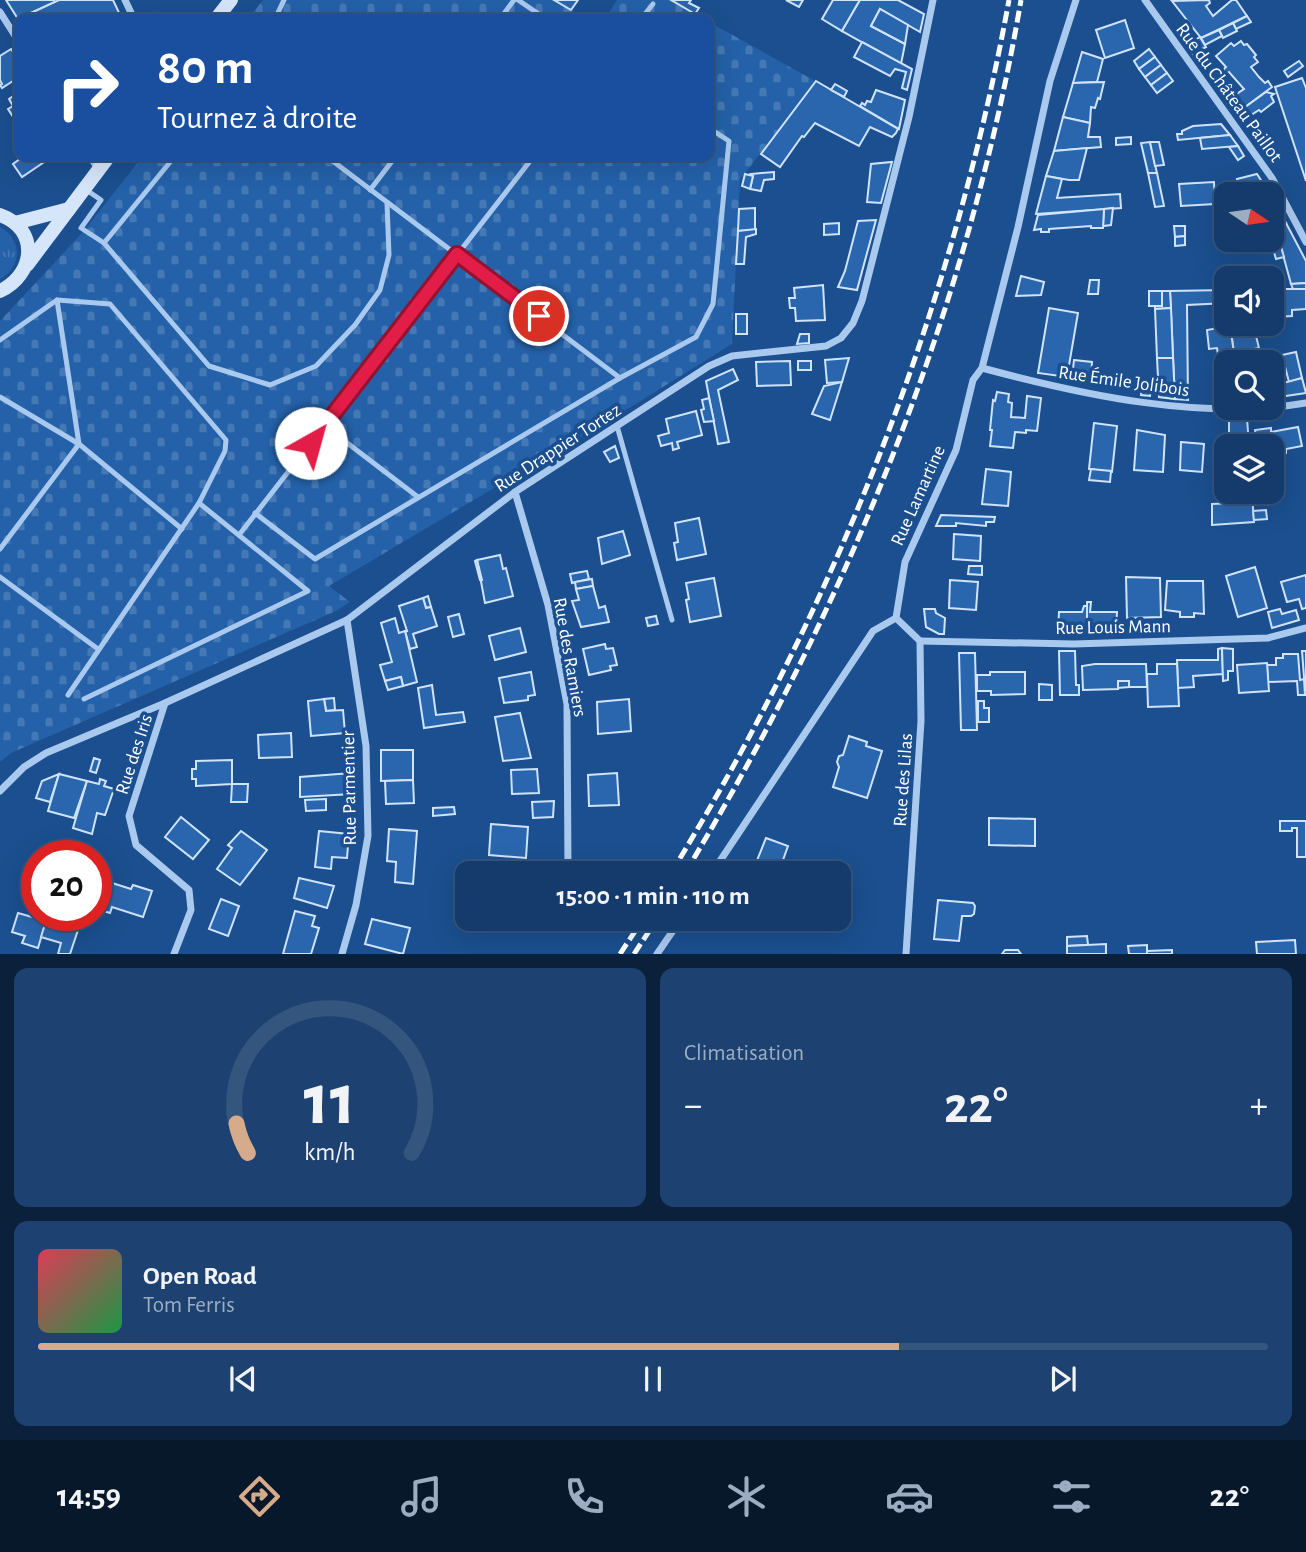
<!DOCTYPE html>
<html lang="fr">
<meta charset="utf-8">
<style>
:root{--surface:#143b6b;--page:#1d4271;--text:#f1f3f6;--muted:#9dadc1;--line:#33557e;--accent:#d6ab8b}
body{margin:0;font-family:"Alegreya Sans",sans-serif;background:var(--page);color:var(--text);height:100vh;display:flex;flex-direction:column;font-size:26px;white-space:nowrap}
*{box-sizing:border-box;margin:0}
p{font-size:23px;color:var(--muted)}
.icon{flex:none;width:38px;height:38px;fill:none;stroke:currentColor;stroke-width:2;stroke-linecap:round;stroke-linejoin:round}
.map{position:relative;height:954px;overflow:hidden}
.sheet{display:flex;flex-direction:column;gap:14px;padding:14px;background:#0b203b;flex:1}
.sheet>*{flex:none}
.guide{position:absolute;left:14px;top:14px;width:700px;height:147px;border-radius:14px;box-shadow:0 7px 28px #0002,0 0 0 2px var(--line);background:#1a4fa0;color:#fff;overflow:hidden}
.needle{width:46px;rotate:103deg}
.tools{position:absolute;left:1214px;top:182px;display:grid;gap:14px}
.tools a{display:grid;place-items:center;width:70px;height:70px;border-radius:14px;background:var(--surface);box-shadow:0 7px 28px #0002,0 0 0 2px var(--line);font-size:35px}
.speed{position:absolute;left:21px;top:840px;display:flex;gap:14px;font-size:35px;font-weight:700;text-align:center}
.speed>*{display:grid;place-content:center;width:91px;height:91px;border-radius:50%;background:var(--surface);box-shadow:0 7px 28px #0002,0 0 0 2px var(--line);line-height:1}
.speed .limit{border:10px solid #d22;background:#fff;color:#111}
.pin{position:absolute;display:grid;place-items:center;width:60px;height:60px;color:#fff;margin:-30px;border:4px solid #fff;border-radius:50%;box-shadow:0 2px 7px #0007}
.me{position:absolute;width:77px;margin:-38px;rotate:38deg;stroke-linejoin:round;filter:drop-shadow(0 0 5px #0008)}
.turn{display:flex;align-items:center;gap:24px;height:147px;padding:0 28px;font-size:32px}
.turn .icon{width:91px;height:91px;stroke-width:2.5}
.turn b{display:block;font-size:49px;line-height:60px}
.big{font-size:52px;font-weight:700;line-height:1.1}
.sheet .tile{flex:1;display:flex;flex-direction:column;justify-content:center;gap:10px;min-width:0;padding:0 24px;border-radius:14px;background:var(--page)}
.sheet .dial{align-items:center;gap:0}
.dial svg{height:182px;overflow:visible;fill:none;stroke:var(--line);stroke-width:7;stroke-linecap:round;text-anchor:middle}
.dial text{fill:var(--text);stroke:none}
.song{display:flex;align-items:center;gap:21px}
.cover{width:84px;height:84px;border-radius:10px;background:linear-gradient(135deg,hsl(350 70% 55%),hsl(140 70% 35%))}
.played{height:7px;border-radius:4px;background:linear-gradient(90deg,var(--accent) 70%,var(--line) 70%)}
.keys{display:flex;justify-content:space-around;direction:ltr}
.heat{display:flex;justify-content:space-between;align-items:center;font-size:38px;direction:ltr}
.sheet .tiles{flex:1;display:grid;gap:14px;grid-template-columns:1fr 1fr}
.tile:last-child{grid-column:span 2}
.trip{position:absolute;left:455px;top:861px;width:396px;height:70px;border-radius:14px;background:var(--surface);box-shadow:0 7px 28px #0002,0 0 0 2px var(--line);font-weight:700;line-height:70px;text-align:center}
.tabs{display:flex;height:112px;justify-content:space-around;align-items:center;background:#08182b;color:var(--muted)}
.tabs .icon{width:49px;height:49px}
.tabs .on{color:var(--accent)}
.tabs b{font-size:32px;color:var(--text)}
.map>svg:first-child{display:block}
.grass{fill:url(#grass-tufts)}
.cemetery{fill:url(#cemetery-stones)}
.building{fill:#2a66ad;stroke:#cfe3fa;stroke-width:2}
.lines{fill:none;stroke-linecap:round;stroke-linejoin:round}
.lane{stroke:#a9c9ee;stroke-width:5}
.street{stroke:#a9c9ee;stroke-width:7}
.secondary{stroke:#d6e6fa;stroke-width:14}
.rail{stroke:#fff;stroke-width:5;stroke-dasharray:12 5;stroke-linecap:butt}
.route-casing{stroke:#92132f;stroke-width:18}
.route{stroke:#e11d48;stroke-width:12}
.labels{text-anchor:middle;stroke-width:7;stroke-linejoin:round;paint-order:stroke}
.street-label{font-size:19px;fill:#fff;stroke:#1b4f8f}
</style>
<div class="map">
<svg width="1306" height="954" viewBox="0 0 1306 954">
<defs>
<pattern id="grass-tufts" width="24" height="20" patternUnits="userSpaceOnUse" patternTransform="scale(1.75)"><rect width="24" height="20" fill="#2461a8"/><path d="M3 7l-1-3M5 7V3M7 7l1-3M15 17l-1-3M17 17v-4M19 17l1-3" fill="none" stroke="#4579b5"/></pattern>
<pattern id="cemetery-stones" width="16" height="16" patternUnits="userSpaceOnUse" patternTransform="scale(1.75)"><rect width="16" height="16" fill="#2461a8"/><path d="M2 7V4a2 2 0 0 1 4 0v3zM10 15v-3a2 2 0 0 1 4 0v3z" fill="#4579b5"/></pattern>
</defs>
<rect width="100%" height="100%" fill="#1b4f8f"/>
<path class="grass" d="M0 227C22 239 23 267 0 279Z"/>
<g class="cemetery">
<path d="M263 0H556L585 19H248Z"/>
<path d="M617 0H669L703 19H605Z"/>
<path d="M709 22 815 81 740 180 732 344 634 405 329 586 350 602 336 611 11 753 0 762V321L83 232 143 156H709Z"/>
</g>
<g class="building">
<path d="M6 0H54L55 2 18 19Z"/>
<path d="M59 0H113L122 19H18Z"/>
<path d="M554 0H578L571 10Z"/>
<path d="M671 0H691L689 3 699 8 695 14Z"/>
<path d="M786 0H803L799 7Z"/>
<path d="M833 0H860L842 31 822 19Z"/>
<path d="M860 0H898L924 14 920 32 880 9 871 26 905 44 901 64 842 31Z"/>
<path d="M1209 0 1210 3 1206 6 1213 16 1232 0H1236L1247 16 1201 38 1172 1Z"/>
<path d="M880 9 908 25 905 44 871 26Z"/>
<path d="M156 13 159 19H146V18Z"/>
<path d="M1247 16 1251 22 1236 29 1233 23Z"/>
<path d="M1125 20 1134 48 1105 58 1096 30Z"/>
<path d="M1233 23 1237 31 1223 38 1219 30Z"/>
<path d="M1219 30 1222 36 1205 45 1201 38Z"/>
<path d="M1200 37 1206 47 1193 54 1186 45Z"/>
<path d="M1241 41 1244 45 1247 44 1256 55 1254 57 1258 62 1251 67 1259 77 1265 83 1268 81 1272 87 1237 113 1222 94 1231 90 1235 95 1244 89 1229 72 1226 74 1223 70 1226 67 1216 56 1231 43 1234 46Z"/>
<path d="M862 42 912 69 907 90 902 88 906 72 895 69 890 76 854 57Z"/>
<path d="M11 49 19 61V77L2 88 0 85 2 84 0 80V56Z"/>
<path d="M1149 49 1155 57 1139 69 1134 61Z"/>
<path d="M1082 52 1103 59 1097 82 1073 83Z"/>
<path d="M1155 57 1161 65 1145 77 1139 69Z"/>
<path d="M1299 61 1303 66 1288 77 1284 71Z"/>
<path d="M1161 65 1167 73 1151 85 1145 77Z"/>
<path d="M1167 73 1173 81 1157 93 1151 85Z"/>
<path d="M1302 78 1306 88V181L1275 87Z"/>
<path d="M816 81 898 129 896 133 892 137 870 127 859 146 815 123 804 137 802 136 780 167 761 154Z"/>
<path d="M1104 82 1100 99 1098 98 1095 108 1091 107 1090 123 1063 117 1073 83Z"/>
<path d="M835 84 847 91 844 97 831 90Z"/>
<path d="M876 90 905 100 899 129 860 106 862 103 865 105 867 101 871 102Z"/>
<path d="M19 92V126L8 109 13 106 9 99Z"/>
<path d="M1266 92 1274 94 1271 96 1274 102 1261 112 1259 110 1248 117 1246 115 1240 117 1237 113Z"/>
<path d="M1063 117 1090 123 1088 137H1100L1101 147 1054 151Z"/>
<path d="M1221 124 1230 135 1178 140 1177 134H1182V131L1193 126Z"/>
<path d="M1230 135 1238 146 1202 149 1200 138Z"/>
<path d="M1131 137V144L1116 145V138Z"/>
<path d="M1150 142 1157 173H1148L1141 143Z"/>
<path d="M1150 142H1159L1164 165 1155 166Z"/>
<path d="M1238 146 1244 156 1238 160 1229 147Z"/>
<path d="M1087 148 1079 180H1069L1046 176 1054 151Z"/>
<path d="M24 156H53L22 177 13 164Z"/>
<path d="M892 162 881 203 867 202 871 164Z"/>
<path d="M774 172V179L764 180 761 191 750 189 753 176 751 174Z"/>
<path d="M1148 173H1157L1164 206 1155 207Z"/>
<path d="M745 174 753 176 750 189 742 186Z"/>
<path d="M1257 174 1270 194H1238L1236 189 1240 188 1237 179Z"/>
<path d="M1046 176 1062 179 1057 198 1120 194 1121 208 1036 214Z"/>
<path d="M1214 182 1215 204 1181 206 1179 184Z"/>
<path d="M1227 202V214L1219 215V211H1215L1214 204Z"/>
<path d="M755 208V230L738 231 739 209Z"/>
<path d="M1113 208 1111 225 1103 226 1104 209Z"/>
<path d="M1104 209 1103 228H1091V226L1049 229V232H1041V229L1034 230 1038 215Z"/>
<path d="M1279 210 1286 223 1272 227V212Z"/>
<path d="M876 220 857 290 838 287 845 271 858 221Z"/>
<path d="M839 223V234L824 235V224Z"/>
<path d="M1286 223 1306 261V283L1291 284 1279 240 1262 245 1260 240H1272V227Z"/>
<path d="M1174 226H1185V236L1175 237Z"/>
<path d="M756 229V234L746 237 744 264H736L738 231Z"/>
<path d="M1185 236V245L1175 246V237Z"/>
<path d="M1279 240 1284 257 1276 259 1271 242Z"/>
<path d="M1021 276 1044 282 1041 295 1016 296Z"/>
<path d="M1090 280H1099L1098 294H1088Z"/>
<path d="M1306 283V289H1293L1291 284Z"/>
<path d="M823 285 825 320 796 321 795 308H790L789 298H795L794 288Z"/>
<path d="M1276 289H1306V309L1292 310V316L1276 317Z"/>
<path d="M1226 290 1227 303 1187 305 1188 400 1175 399 1170 291Z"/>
<rect x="1149" y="291" width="13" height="15"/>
<path d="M1162 291H1170L1171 308 1155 309V306H1162Z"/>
<path d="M1049 308 1078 313 1067 377 1038 373Z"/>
<path d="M1171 308 1173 358H1157L1155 309Z"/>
<rect x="736" y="314" width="11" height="20"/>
<path d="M1230 324H1253L1259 348 1234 353Z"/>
<path d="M1230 326 1234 353 1218 355 1217 348 1209 349 1207 330Z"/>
<path d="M800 334H809V343L797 344Z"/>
<path d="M1245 351 1247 362H1236L1234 353Z"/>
<path d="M1296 352 1302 378 1289 382 1282 355Z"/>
<path d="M849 358 842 382 827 383 825 360Z"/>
<path d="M1157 358H1173L1175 399 1159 397Z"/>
<path d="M1074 360 1092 362 1091 380 1072 378Z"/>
<path d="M790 361 791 385 757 386 756 362Z"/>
<rect x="798" y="361" width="13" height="9"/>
<path d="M733 369 738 380 718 390 729 442 718 444 706 381Z"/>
<path d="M1302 378 1306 393 1272 398V386Z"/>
<path d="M842 382 830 420 812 414 824 386Z"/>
<path d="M1142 387 1151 388 1150 396 1141 395Z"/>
<path d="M997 392 1009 394 1008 402 1012 403 1011 417 1025 418 1027 396 1041 398 1037 431 1026 430V433L1015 432 1013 448 990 446 992 430H990L993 400 995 401Z"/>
<path d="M709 398 714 421 704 422 701 410 704 409 702 400Z"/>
<path d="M696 411 702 435 677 442 679 448 673 450 672 443 661 446 658 436 669 433 666 419Z"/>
<path d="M1229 418H1247L1249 446H1229Z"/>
<path d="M1094 423 1117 426 1112 472 1089 469Z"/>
<path d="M1298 427 1302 446 1286 449V453L1272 455V446H1258L1255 430 1271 428V432Z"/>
<path d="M1137 430 1165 435 1163 472 1134 470Z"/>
<path d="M1181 442 1204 444 1202 472 1180 470Z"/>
<path d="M615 446 619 458 610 462 604 452Z"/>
<path d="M986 469 1011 472 1008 506 982 504Z"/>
<path d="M1091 469 1111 471 1110 482 1089 480Z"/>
<path d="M1252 494 1254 522 1212 525V504L1235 503V495Z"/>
<path d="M1266 510 1267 519 1254 520 1253 511Z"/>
<path d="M941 515 995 517 994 522H986V526L956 523V526H936Z"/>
<path d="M699 518 706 554 677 560 674 543 678 542 675 523Z"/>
<path d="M623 531 630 555 602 564 598 538Z"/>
<path d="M954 534 981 536 980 561 953 559Z"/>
<path d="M500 555 503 569 506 568 513 596 485 603 477 560Z"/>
<path d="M477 560 482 580H480L475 561Z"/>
<path d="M969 566H982V575L968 574Z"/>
<path d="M1255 567 1267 608 1238 617 1226 576Z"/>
<path d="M587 571 589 579 572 583 570 574Z"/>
<path d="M1306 575V608L1302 609 1299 599 1287 602 1281 582Z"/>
<path d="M1126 577 1160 578 1161 617 1127 618Z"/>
<path d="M714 578 721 616 690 622 686 600 689 599 686 583Z"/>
<path d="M592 579 593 586 576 589 575 582Z"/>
<path d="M950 580 978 582 976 610 949 608Z"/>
<path d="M1167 581H1203L1204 614 1194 613V617H1180V612L1165 610Z"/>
<path d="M593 586 599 608 605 606 609 622 581 627 572 601 579 600 576 589Z"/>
<path d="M428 596 431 607 426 608 423 598Z"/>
<path d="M423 598 426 608 431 607 437 626 413 634 417 647 410 649 405 631H407L399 606Z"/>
<path d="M1087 602H1091L1090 612H1117L1116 630 1087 629Z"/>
<path d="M1084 606H1087V629L1058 631 1059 612H1082Z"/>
<path d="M924 609H935L936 613 945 618 944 634H939L926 627Z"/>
<path d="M1280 609 1282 614 1296 610 1299 620 1272 628 1268 612Z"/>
<path d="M459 614 464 634 453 637 448 617Z"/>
<path d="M656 616 658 624 648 626 646 618Z"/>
<path d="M395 618 399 633 405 631 417 682 403 686 401 677 385 681 380 665 392 662 381 623Z"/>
<path d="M520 628 526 652 495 660 489 636Z"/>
<path d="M605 644 606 649 613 648 617 665 610 666 611 670 589 675 583 649Z"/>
<path d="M1222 648 1223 674 1193 676 1194 687 1178 688 1177 660H1218V649Z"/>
<path d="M1222 648 1233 649V671H1228V680L1223 681Z"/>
<path d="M1059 651H1075L1076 685H1079V695H1060Z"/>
<path d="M1302 651H1306V690H1305Z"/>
<path d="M959 653H975L977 730H961Z"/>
<path d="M1283 654H1298L1300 680 1304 679 1305 695H1298L1297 681 1268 682 1267 665H1276V658H1283Z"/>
<path d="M1267 663 1269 691 1239 693 1237 665Z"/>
<path d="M1095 664H1146L1147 687H1129V681H1118V689L1083 690 1082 666Z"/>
<path d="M1157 664H1177L1179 706 1148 707 1147 674H1157Z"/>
<path d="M531 672 535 695 528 696V700L504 703 499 678Z"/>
<path d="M990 672H1025V694L991 695V691H977V675H990Z"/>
<path d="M401 677 403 686 388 690 385 681Z"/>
<path d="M1118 681H1129V687L1118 688Z"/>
<path d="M1039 684 1052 685V700H1039Z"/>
<path d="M432 685 436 715 463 712 465 722 424 728 418 688Z"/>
<path d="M334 698 335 710 326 711 324 699Z"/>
<path d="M324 699 326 711 343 710 345 733 311 736 308 701Z"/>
<path d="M629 699 631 731 598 734 597 702Z"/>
<path d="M978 701H984V708H989V722H978Z"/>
<path d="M520 713 531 758 503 761 495 717Z"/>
<path d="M291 733 292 757 259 758 258 735Z"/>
<path d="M849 736 867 742 866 746 882 751 867 798 833 787 839 767 837 762 839 756 843 755Z"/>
<path d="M381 750H413V780L381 781Z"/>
<path d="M94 758 100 760 96 773 90 771Z"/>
<path d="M232 760V784L196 786V779H192V769H196V761Z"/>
<path d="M537 769 539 793 512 794 511 770Z"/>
<path d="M351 773 352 794 300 797V777Z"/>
<path d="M617 773 619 805 589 806 588 775Z"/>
<path d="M59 774 50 802 36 798 42 781Z"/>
<path d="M59 774 87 781 74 818 48 811Z"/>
<path d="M100 779 106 781 104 786 114 789 105 815 97 813 92 834 73 828 87 781 99 784Z"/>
<path d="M413 780 414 803 386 804 385 781Z"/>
<path d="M232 784H248L247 802H231Z"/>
<path d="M326 799V810L306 811 305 800Z"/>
<path d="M554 801 553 817 533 818 532 802Z"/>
<path d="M454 807 455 814 433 816V808Z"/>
<path d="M181 817 209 840 193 859 165 837Z"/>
<path d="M989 818 1035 819V846L989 845Z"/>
<path d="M1280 821H1306V857H1297V828H1292V831H1280Z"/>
<path d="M491 824 528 827 526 858 489 855Z"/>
<path d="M389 829 417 831 413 884 395 882 396 862 387 861Z"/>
<path d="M241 831 267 850 240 885 217 869 232 848 228 845Z"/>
<path d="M319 831 349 834 347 858 332 857 331 869 315 867Z"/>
<path d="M766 838 788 846 779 871 778 873H752Z"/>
<path d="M299 878 334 886 327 908 294 898Z"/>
<path d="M109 882 131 889 133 885 152 891 143 917 112 907 110 913 100 910Z"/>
<path d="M221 899 239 906 228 936 209 929Z"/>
<path d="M938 900 973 903 975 906 974 914 971 916H962L959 941 934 939Z"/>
<path d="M295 911 315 916 312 926 319 928 311 954H283Z"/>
<path d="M18 913 46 921 38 948 22 943 25 936 12 932Z"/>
<path d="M372 919 410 928 403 954 365 944Z"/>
<path d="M46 921 78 930 70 954H58L61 943 41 937Z"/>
<path d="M1087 936 1088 945 1067 946V937Z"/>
<path d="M1295 940 1296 954H1257L1256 942Z"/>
<path d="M1106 944V954H1067V946Z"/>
<path d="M1147 945V954H1129L1128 946Z"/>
<path d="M1005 950H1018L1021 954H1002Z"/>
<path d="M1172 950V954H1147V951Z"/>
</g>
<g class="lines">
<g class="lane">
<path d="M518 0 546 19"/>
<path d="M275 19 284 0"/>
<path d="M500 19 514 0"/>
<path d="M641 19 653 4"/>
<path d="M175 156 104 243 209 366 270 385 316 366 355 325 380 290 389 255 387 203"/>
<path d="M326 156 620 378"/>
<path d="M85 189 101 200 81 228 104 243"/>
<path d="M370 190 396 156"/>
<path d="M0 340 57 300 110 304 226 440 225 451 199 503"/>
<path d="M0 397 79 444 182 529"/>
<path d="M325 426 418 497"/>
<path d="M617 426 672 620"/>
<path d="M255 513 315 559 620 378 696 337 713 304 729 141 709 128"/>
<path d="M239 535 534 156"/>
<path d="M0 549 79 444 57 300"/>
<path d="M0 577 98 649"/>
<path d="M68 695 199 503 308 591 84 699"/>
</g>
<g class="street">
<path d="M125 0 134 19"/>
<path d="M1145 0 1272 178 1306 242"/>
<path d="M0 12 19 42"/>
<path d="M90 156 98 169"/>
<path d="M982 368C1083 395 1202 421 1306 403"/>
<path d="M515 492 548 605 567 704 568 873"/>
<path d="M896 618 920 641 921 721 906 954"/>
<path d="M920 641 1074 644 1268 638 1306 628"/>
<path d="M165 703 129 816 136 845 189 890 191 910 174 954"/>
<path d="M0 791 24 767 46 753 165 703 347 620 515 492 709 366 732 356 826 346 841 338 853 323 862 301 909 117 933 0"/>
<path d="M712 873 873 631 896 618 905 562 956 450 973 380 982 368 1018 227 1050 81 1076 0"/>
<path d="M342 954 356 905 368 836 366 746 347 620"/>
<path d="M657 954 681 919"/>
</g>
<g class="secondary">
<path d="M216 19 231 0"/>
<path d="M0 215C40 229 35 275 0 291"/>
<path d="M15 223 69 209"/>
<path d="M27 265 109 156"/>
</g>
<g class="rail">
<path d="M671 873C836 604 952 311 1009 0"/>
<path d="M685 873C847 605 968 310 1021 0"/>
<path d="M620 954 643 919"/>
<path d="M634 954 657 919"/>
</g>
</g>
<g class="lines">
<g class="route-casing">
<path id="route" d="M311 443 457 254 539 316"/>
</g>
<use href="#route" class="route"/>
</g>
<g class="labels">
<g class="street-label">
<text transform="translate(1230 92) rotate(54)" y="7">Rue du Château Paillot</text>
<text transform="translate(1124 380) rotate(8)" y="7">Rue Émile Jolibois</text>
<text transform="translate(557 447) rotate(-33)" y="7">Rue Drappier Tortez</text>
<text transform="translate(917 495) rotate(-66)" y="7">Rue Lamartine</text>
<text transform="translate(1113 626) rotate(-1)" y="7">Rue Louis Mann</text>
<text transform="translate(571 657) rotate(80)" y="7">Rue des Ramiers</text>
<text transform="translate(133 754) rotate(-72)" y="7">Rue des Iris</text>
<text transform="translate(902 780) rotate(-86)" y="7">Rue des Lilas</text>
<text transform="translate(348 788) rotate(-91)" y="7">Rue Parmentier</text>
</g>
</g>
</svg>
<div class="tools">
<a><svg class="needle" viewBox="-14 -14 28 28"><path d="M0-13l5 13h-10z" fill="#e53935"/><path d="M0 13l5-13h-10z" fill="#9dadc1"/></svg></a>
<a><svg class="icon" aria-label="sound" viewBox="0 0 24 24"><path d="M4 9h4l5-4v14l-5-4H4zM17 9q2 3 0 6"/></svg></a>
<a><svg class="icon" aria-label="search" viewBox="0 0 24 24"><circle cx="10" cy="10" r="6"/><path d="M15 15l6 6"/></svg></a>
<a><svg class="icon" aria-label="layers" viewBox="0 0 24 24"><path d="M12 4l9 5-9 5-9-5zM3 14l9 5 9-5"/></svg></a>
</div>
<div class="speed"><div class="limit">20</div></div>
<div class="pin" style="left:539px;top:316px;background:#d93025"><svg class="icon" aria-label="arrive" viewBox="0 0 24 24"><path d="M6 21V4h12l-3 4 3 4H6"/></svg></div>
<svg class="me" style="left:311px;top:443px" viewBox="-20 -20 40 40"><circle r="19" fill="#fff"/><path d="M0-13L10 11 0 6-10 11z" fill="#e11d48"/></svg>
<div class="trip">15:00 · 1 min · 110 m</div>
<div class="guide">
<div class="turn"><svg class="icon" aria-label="right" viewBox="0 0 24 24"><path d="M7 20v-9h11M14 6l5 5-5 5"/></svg><div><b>80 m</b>Tournez à droite</div></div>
</div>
</div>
<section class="sheet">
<div class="tiles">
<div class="tile dial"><svg viewBox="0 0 100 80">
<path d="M14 69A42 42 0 1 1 86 69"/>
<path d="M14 69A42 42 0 0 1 9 56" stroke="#d6ab8b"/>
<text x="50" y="56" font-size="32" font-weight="700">11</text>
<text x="50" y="72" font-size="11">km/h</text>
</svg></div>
<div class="tile"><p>Climatisation</p>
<div class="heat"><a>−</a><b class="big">22°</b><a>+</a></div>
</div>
<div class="tile">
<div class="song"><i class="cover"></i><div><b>Open Road</b><p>Tom Ferris</p></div></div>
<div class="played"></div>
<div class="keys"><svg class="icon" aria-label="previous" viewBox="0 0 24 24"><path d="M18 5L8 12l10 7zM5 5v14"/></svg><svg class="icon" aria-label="pause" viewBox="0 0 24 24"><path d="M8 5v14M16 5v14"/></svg><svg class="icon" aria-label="next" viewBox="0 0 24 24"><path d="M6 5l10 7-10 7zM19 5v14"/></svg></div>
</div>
</div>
</section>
<nav class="tabs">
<b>14:59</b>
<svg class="icon on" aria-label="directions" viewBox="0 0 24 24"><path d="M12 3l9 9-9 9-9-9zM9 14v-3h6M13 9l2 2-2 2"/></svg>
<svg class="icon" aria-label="music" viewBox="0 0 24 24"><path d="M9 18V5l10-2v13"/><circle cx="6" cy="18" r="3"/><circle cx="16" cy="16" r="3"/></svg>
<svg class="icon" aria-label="phone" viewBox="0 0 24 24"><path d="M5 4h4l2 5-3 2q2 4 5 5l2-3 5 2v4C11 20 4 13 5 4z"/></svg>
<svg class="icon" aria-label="climate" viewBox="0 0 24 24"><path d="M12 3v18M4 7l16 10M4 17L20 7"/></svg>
<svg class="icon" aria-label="car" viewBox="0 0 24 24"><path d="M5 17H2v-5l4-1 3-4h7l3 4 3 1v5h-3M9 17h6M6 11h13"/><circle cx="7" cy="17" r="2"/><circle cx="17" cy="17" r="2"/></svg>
<svg class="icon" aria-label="filters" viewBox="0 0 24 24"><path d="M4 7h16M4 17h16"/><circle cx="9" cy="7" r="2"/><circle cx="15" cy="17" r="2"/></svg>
<b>22°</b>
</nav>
